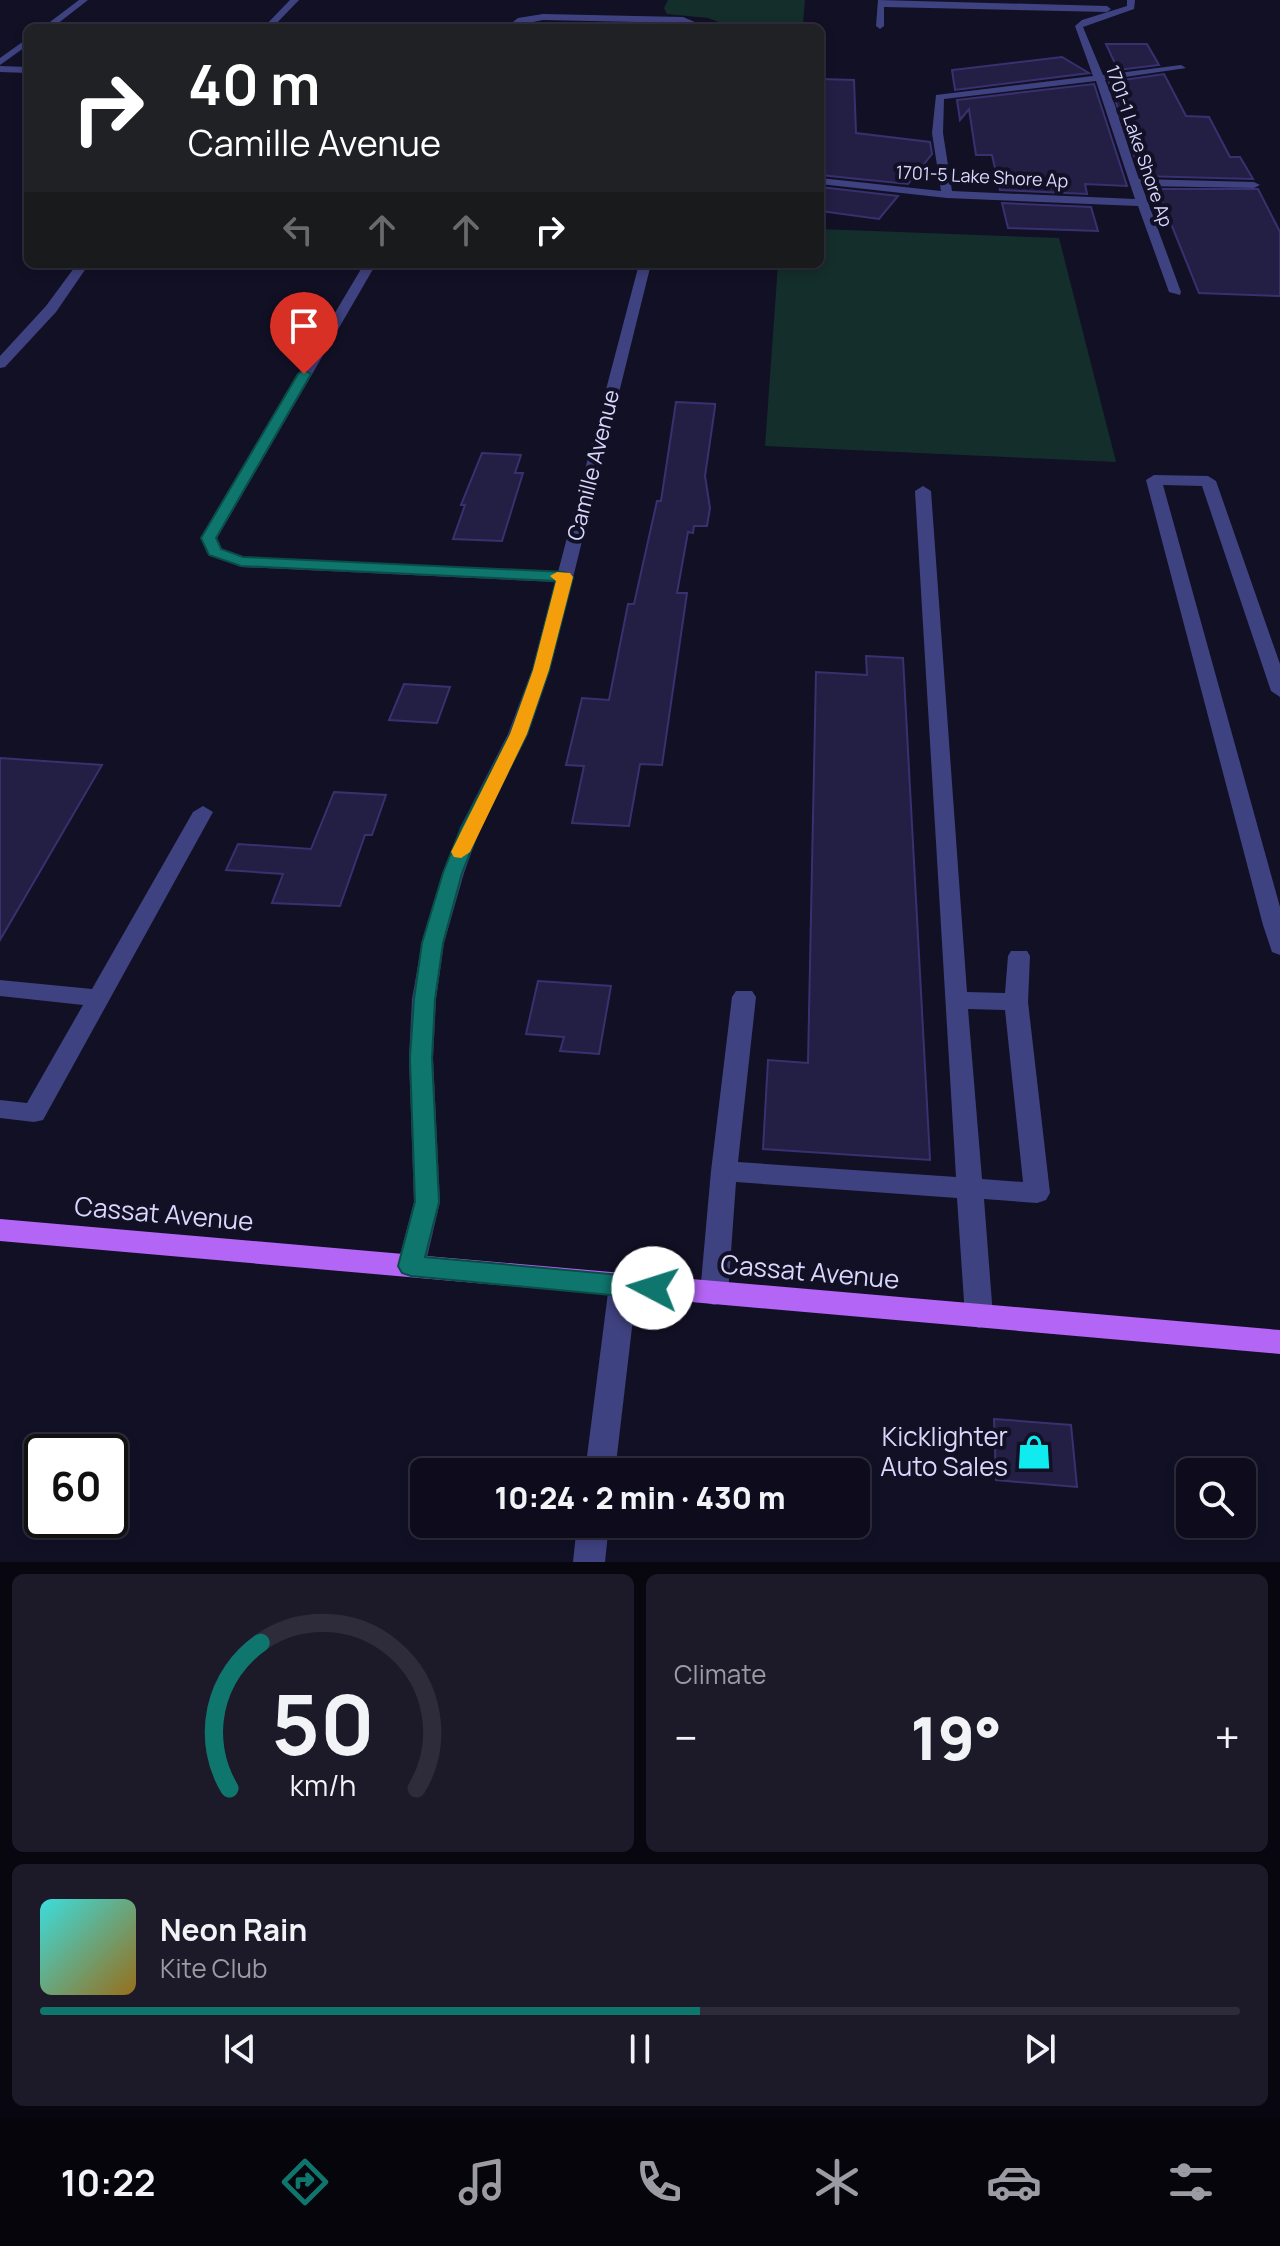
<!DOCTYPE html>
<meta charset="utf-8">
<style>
:root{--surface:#0e0c1c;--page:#1c1a29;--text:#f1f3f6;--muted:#9b9ba3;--line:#2e2c3b;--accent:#0f766e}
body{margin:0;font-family:Manrope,sans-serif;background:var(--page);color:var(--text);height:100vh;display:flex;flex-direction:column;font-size:30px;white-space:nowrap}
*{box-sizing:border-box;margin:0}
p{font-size:26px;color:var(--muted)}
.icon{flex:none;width:44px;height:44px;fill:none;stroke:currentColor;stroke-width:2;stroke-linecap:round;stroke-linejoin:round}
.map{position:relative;height:1562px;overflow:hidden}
.details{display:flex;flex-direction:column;gap:12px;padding:12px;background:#08070f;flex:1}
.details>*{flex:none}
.hud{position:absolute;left:24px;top:24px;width:800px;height:244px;border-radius:12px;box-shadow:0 4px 12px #0003,0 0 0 2px var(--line);background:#202124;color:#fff;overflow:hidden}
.controls{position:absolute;left:1176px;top:1458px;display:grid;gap:16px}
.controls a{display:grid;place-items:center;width:80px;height:80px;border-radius:12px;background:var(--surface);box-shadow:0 4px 12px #0003,0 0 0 2px var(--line);font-size:40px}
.speed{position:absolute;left:24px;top:1434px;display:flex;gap:16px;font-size:40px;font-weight:700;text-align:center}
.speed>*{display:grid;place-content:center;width:104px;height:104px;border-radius:50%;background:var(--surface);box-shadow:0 4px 12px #0003,0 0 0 2px var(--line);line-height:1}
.speed .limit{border:4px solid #111;border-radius:12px;background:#fff;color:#111}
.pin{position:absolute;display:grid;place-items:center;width:68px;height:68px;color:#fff;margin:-82px -34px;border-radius:50% 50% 50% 0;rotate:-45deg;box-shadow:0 0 8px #0007}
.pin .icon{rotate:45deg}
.me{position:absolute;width:88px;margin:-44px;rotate:275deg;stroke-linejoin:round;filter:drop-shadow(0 0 6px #0008)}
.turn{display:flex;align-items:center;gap:28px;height:168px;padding:0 32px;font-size:36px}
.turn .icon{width:104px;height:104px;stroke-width:2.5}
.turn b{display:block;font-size:56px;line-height:68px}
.lanes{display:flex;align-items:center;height:76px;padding:0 32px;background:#0003;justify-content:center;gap:40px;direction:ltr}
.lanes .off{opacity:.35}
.big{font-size:60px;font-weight:800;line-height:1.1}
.details .widget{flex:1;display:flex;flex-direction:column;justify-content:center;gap:12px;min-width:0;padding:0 28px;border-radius:12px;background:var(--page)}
.details .dial{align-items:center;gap:0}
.dial svg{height:208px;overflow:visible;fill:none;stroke:var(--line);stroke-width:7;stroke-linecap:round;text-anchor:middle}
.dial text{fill:var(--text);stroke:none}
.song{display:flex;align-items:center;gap:24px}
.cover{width:96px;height:96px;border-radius:12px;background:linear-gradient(135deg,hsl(180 70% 55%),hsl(40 70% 35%))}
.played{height:8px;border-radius:4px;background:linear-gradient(90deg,var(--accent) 55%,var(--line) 55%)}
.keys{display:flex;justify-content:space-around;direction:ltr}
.heat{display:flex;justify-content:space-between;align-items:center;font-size:44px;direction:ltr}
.details .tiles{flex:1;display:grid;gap:12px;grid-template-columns:1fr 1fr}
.widget:last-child{grid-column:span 2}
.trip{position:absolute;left:410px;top:1458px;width:460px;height:80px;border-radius:12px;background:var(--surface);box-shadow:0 4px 12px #0003,0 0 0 2px var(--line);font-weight:800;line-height:80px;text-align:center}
.tab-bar{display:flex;height:128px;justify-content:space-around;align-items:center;background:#06050b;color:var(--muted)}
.tab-bar .icon{width:56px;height:56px}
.tab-bar .selected{color:var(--accent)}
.tab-bar b{font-size:36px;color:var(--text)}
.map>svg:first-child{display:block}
.green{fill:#142e2b}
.building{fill:#221e44;stroke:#38316f;stroke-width:2}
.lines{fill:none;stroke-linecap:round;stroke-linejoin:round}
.minor{fill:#3f4280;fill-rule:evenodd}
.major{fill:#b365f5;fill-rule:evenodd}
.route{fill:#0f766e;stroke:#0a4d48;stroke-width:2}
.slow{fill:#f59e0b}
.labels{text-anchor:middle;stroke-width:8;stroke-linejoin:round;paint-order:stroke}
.far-street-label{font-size:18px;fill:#d8d7fc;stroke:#121025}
.street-label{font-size:22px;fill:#d8d7fc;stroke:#121025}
.near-street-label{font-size:26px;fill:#d8d7fc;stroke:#121025}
.near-poi-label{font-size:26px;fill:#d8d7fc;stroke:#121025;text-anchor:end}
</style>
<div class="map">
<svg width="1280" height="1562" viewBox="0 0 1280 1562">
<rect width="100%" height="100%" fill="#121025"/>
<g class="green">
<path d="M668 0H805L803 23 724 24 708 18 667 14 664 8Z"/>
<path d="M820 229 1059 238 1116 462 765 446 778 264H820Z"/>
</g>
<g class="building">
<path d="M1106 44H1147L1159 65 1118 70Z"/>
<path d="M1062 57 1089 73 955 90 952 70Z"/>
<path d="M1164 74 1186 116 1209 117 1230 157H1240L1253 179 1141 176 1109 82 1129 93 1123 80Z"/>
<path d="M820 79 854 80 856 133 930 142 932 154 908 184 820 175Z"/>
<path d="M1094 84 1127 186 1085 184 1087 194 1000 190 992 155H976L969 109 960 120 957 100Z"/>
<path d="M820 187 898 196 879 219 820 211Z"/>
<path d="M1157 189H1258L1280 232V296L1199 293Z"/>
<path d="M1002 203 1091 207 1098 231 1008 228Z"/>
<path d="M676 402 715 404V407L705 476 710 508 707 526H694L693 533 688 532 677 593H687L662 765 640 764 629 826 572 823 584 766 566 765 582 698 609 700 628 604H634L657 501H661Z"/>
<path d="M482 453 521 455 515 473H523L502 541 453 539 465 505H461Z"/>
<path d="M866 656 903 658 930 1160 763 1149 768 1060 808 1063 816 672 867 675Z"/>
<path d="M404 684 450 687 437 723 389 720Z"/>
<path d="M0 758 102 765 0 940Z"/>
<path d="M334 792 386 795 372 835H365L340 906 272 903 283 874 226 870 238 844 311 849Z"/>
<path d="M538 981 611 986 599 1054 560 1051 564 1037 526 1034Z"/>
<path d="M994 1419 1071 1425 1077 1487 996 1480Z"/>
</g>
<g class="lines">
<g class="minor">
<path d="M79 0H88L52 28H42Z"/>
<path d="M290 0H299L272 28H263Z"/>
<path d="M878 0 1107 6 1111 9 1107 12 884 7V26L880 29 876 26Z"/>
<path d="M1127 0H1135L1134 9 1083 27 1103 75 1181 65 1186 68 1105 80C1119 112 1127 146 1139 179L1254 182 1260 185 1254 188 1142 186 1181 292 1180 295 1169 292 1138 206 947 198 820 184V178L941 191 932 133 936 95 1093 76 1075 26 1082 20 1127 6ZM1096 81 1135 199 952 191 943 133 944 99Z"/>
<path d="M543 14 683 17 709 28H697L682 23 543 20 505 28 518 18Z"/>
<path d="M28 38V45L0 65V58Z"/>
<path d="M0 66 28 67V73L0 72Z"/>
<path d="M77 264H89L56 312 5 367 0 368V356L46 306Z"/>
<path d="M364 264H376L217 538 222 549 243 557 558 572 639 264H651L550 670 528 734 480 828 464 873 444 943 436 999 433 1058 440 1202 425 1266 421 1274 411 1277 401 1274 397 1266 414 1202 409 1058 412 999 422 943 460 828 508 734 532 670 555 582 241 567 207 552 201 538Z"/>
<path d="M1154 475 1208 476 1216 481 1280 664V697L1271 691 1202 486 1163 485 1280 907V955L1272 952 1263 925 1146 480Z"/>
<path d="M923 486 931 491 967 992 1005 993 1008 956 1011 951H1027L1030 956 1028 1002 1050 1193 1046 1200 1037 1203 984 1199 993 1316 989 1324 979 1328 969 1324 965 1316 957 1198 736 1182 728 1294 724 1302 714 1305 704 1302 700 1294 711 1171 732 997 736 991H752L756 997 738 1162 956 1177 915 491ZM968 1009 1005 1010 1023 1182 982 1179Z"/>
<path d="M203 806 213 812 43 1120 34 1122 0 1118V1100L27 1103 83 1005 0 996V980L92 989 193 812Z"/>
<path d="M623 1274 633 1277 637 1285 615 1472H585L609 1285 613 1277Z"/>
<path d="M577 1524H609L605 1562H573Z"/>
</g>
<path class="major" d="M0 1219 1280 1330V1354L0 1241Z"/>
</g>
<path class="route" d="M304 370 311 374 216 538 221 549 243 557 565 572 573 577 549 670 527 734 480 828 462 873 443 943 435 999 432 1058 439 1202 425 1257 653 1278 662 1281 666 1288 662 1296 653 1299 411 1276 402 1273 398 1266 415 1202 410 1058 414 999 422 943 443 873 461 828 510 734 533 670 556 581 241 566 209 555 201 538 298 374Z"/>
<path class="slow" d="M557 572 570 573 573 577 549 670 527 734 470 852 461 858 454 857 451 852 510 734 533 670 556 581 550 576Z"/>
<defs>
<g id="shop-bare" transform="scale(2.76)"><path d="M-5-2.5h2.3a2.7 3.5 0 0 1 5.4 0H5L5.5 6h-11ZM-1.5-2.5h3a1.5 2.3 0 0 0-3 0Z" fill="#10ebef" stroke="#121025" stroke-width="2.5" paint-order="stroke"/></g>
</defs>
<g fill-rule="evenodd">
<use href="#shop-bare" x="1034" y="1452"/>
</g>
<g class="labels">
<g class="far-street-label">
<text transform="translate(1139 146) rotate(71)" y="6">1701-1 Lake Shore Ap</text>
<text transform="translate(982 177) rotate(3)" y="6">1701-5 Lake Shore Ap</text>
</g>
<g class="street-label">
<text transform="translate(593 465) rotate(-76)" y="8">Camille Avenue</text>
</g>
<g class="near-street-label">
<text transform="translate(164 1214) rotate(5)" y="9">Cassat Avenue</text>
<text transform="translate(810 1272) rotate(5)" y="9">Cassat Avenue</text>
</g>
<g class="near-poi-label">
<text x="1008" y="1446">Kicklighter<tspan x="1008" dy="30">Auto Sales</tspan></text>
</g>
</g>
</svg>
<div class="controls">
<a><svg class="icon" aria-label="search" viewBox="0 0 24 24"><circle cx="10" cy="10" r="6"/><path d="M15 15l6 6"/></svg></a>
</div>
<div class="speed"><div class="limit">60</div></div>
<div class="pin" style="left:304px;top:374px;background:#d93025"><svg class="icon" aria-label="arrive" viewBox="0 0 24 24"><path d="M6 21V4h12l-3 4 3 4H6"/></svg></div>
<svg class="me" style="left:653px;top:1288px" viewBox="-20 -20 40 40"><circle r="19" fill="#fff"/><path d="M0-13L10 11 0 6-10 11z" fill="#0f766e"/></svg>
<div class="trip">10:24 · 2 min · 430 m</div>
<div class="hud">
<div class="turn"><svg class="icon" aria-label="right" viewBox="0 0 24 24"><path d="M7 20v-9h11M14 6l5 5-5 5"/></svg><div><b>40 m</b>Camille Avenue</div></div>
<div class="lanes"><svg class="icon off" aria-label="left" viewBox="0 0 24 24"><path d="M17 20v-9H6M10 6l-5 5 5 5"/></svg><svg class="icon off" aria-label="ahead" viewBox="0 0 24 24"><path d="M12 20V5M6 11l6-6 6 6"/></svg><svg class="icon off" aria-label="ahead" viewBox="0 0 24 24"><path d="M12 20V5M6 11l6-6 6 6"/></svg><svg class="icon" aria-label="right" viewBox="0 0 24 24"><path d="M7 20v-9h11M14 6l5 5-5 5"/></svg></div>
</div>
</div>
<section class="details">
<div class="tiles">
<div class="widget dial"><svg viewBox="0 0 100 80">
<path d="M14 69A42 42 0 1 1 86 69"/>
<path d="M14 69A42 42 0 0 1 26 13" stroke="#0f766e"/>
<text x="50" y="56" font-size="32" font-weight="700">50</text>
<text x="50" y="72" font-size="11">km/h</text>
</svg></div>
<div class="widget"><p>Climate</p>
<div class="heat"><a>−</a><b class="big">19°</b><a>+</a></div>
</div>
<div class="widget">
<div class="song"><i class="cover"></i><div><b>Neon Rain</b><p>Kite Club</p></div></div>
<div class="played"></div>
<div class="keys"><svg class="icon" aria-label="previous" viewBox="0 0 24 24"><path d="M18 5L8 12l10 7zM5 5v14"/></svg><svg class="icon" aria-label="pause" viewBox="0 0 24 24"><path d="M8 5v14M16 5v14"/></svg><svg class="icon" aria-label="next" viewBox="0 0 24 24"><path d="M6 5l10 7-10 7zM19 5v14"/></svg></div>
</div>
</div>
</section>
<nav class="tab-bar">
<b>10:22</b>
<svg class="icon selected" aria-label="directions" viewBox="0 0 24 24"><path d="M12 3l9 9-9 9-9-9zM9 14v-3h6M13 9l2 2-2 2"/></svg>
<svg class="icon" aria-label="music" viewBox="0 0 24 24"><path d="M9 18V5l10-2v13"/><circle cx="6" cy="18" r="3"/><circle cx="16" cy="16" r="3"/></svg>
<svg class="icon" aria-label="phone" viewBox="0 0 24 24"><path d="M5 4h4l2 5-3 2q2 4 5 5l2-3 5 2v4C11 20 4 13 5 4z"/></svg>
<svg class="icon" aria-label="climate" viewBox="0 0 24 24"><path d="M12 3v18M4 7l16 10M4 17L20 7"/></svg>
<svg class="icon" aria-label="car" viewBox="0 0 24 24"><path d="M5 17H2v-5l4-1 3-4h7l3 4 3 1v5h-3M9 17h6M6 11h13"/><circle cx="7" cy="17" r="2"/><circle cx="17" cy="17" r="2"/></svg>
<svg class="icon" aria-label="filters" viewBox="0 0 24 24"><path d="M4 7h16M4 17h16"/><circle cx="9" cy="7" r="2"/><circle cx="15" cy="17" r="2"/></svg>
</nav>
